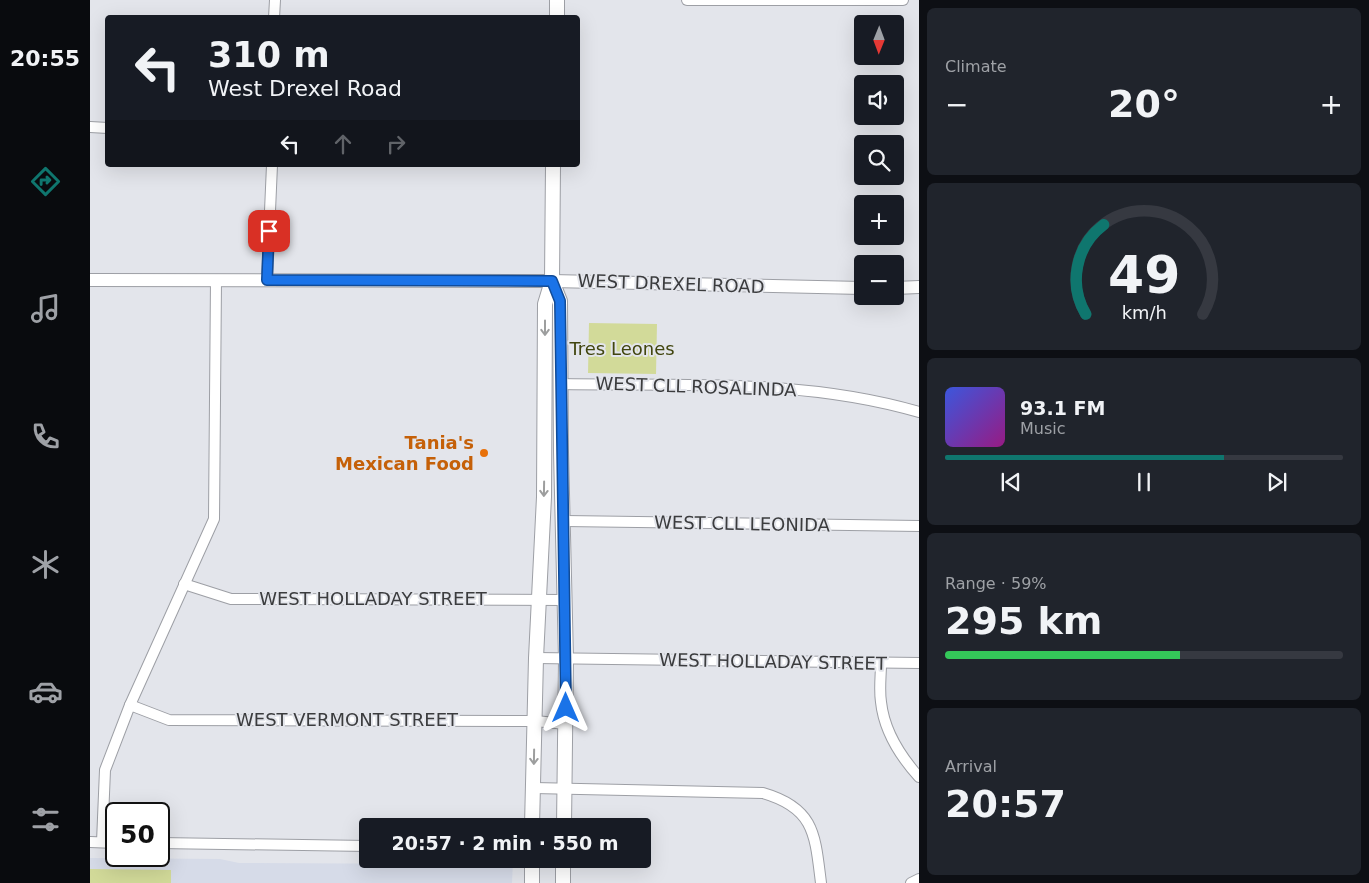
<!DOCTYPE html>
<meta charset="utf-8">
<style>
:root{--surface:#171b24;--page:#20242c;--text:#f1f3f6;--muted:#9ea1a6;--line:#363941;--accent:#0f766e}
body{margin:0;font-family:"DejaVu Sans",sans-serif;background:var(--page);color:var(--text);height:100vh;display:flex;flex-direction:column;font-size:19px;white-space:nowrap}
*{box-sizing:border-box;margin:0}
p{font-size:16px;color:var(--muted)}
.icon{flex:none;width:28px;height:28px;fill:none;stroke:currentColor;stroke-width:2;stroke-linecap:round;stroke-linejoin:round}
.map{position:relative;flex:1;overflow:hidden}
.side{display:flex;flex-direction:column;gap:8px;padding:8px;background:#0d0f14;width:450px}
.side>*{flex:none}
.guide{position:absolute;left:15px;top:15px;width:475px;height:152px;border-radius:5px;box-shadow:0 5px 20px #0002;background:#171b24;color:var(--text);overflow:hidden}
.needle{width:32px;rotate:181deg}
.buttons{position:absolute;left:764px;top:15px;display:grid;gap:10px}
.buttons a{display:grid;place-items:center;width:50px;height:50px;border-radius:5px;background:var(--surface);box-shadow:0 5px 20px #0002;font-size:25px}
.speed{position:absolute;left:15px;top:802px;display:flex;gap:10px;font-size:25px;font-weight:700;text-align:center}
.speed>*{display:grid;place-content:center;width:65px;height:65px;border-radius:50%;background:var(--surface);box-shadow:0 5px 20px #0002;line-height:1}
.speed .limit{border:2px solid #111;border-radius:8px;background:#fff;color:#111}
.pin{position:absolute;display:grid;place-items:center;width:42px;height:42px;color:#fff;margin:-21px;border-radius:10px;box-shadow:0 2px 8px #0006}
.me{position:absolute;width:55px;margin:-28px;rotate:0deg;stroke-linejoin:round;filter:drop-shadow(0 0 4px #0008)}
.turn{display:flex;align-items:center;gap:18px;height:105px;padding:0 20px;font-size:22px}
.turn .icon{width:65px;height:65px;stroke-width:2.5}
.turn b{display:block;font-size:35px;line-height:42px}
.lanes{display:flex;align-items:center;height:48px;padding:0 20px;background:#0003;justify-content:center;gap:25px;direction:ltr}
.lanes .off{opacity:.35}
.big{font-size:38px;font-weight:700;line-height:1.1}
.side .card{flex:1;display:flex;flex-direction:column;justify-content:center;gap:8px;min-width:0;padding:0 18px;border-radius:8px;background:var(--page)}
.side .dial{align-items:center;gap:0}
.dial svg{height:130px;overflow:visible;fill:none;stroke:var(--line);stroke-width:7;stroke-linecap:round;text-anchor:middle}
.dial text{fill:var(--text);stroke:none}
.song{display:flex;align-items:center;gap:15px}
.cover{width:60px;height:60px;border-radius:8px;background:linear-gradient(135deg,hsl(230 70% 55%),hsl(310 70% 35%))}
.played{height:5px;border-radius:2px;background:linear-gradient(90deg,var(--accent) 70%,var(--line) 70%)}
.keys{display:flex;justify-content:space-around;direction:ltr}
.heat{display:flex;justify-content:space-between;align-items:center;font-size:28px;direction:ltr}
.charge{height:8px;border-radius:4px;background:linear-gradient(90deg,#34c759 59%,var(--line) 0)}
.trip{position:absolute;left:269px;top:818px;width:292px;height:50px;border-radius:5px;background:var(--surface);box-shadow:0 5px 20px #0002;font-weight:700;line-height:50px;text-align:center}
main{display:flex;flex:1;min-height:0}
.tabs{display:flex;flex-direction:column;width:90px;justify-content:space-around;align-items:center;background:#090b0e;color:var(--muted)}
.tabs .icon{width:35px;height:35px}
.tabs .on{color:var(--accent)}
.tabs b{font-size:22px;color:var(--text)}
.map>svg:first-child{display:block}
.built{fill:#d6dbe8}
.green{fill:#d2da99}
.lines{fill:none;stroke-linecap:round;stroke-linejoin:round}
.minor-casing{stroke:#9d9fa5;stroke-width:12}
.tertiary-casing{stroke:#9d9fa5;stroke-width:14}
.secondary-casing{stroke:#9d9fa5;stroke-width:16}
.minor{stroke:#fff;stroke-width:10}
.tertiary{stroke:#fff;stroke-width:12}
.secondary{stroke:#fff;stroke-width:14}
.oneway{stroke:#9d9e9e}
.route-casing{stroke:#114b97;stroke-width:12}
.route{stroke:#1a73e8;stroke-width:9}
.food-dot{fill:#e8710a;stroke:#e3e5eb;stroke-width:2}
.labels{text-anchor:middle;stroke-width:4;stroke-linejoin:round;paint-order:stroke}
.street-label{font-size:18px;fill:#3b3c3e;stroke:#e3e5eb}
.park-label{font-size:18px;fill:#41450e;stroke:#e3e5eb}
.food-label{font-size:18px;font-weight:bold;fill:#c56008;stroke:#e3e5eb;text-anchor:end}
</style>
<main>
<nav class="tabs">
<b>20:55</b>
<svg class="icon on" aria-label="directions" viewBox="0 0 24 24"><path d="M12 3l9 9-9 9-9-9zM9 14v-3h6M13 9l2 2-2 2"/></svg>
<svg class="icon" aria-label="music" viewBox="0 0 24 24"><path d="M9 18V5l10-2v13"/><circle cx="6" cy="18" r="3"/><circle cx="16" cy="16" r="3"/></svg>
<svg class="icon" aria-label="phone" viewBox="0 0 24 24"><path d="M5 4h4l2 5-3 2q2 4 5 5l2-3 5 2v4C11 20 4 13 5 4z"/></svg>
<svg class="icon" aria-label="climate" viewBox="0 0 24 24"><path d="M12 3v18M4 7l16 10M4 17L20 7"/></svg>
<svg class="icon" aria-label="car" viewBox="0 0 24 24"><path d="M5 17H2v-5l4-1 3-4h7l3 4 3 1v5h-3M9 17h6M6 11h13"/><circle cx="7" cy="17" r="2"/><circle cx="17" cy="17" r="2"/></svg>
<svg class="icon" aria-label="filters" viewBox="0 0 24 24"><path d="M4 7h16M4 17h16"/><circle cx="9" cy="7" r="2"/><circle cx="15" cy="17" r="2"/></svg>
</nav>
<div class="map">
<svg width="829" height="883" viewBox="0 0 829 883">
<rect width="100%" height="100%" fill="#e3e5eb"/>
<path class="built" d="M0 858 130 859 149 863 354 864V860H423L422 883H0Z"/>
<g class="green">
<path d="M499 323 567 324 566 374 498 373Z"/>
<path d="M0 869 81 870V883H0Z"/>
</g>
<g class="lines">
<g class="minor-casing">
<g id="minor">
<path d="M597 0H813"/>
<path d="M184 18 185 0"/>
<path d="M0 127 18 128"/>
<path d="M177 280 182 165"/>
<path d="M470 384C590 386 713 378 829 412"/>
<path d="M475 521 829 526"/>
<path d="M94 584 141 599 475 600"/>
<path d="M446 658 829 663"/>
<path d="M791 663C791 676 789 689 791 702 794 730 811 757 829 777"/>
<path d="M40 705 79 720 445 721 476 724"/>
<path d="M444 788 673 793C725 808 725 835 731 883"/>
<path d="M0 842 26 843"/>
<path d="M12 842 15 770 40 705 124 519 126 280"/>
<path d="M69 843 278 846"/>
<path d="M821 883 829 879"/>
</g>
</g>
<g class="tertiary-casing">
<g id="tertiary">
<path d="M0 280 462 281 772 288"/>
<path d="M805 288 829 287"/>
</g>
</g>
<g class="secondary-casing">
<g id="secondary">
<path d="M467 18V0"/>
<path d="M462 281 470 301 471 452 476 659 474 826"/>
<path d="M442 826 446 658 454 497 455 304 462 281 463 165"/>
<path d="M473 859V883"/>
<path d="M442 883V859"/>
</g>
</g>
<use href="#minor" class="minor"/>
<use href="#tertiary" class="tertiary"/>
<use href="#secondary" class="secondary"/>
</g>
<defs><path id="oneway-shaft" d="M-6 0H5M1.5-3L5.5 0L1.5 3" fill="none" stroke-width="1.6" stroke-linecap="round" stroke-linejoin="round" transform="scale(1.25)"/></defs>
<g class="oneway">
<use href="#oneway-shaft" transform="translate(455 328) rotate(90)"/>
<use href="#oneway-shaft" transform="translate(454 489) rotate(91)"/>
<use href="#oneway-shaft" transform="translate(444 757) rotate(91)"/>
</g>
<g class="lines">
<g class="route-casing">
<path id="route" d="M179 231 177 280 462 281 470 301 476 708"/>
</g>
<use href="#route" class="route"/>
</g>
<circle class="food-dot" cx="394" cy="453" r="5"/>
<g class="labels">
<g class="street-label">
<text transform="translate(581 284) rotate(2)" y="6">WEST DREXEL ROAD</text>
<text transform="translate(606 387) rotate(2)" y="6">WEST CLL ROSALINDA</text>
<text transform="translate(652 524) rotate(1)" y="6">WEST CLL LEONIDA</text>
<text x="283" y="605">WEST HOLLADAY STREET</text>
<text transform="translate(683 662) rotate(1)" y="6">WEST HOLLADAY STREET</text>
<text x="257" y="726">WEST VERMONT STREET</text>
</g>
<g class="park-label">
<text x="532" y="355">Tres Leones</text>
</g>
<g class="food-label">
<text x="384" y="449">Tania's<tspan x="384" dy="21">Mexican Food</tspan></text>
</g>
</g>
</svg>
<div class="buttons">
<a><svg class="needle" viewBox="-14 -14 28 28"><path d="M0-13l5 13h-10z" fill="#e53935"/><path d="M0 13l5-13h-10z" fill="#9ea1a6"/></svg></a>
<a><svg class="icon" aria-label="sound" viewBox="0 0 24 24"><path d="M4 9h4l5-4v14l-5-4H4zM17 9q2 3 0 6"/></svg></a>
<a><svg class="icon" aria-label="search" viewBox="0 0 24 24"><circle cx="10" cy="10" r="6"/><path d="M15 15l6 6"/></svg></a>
<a>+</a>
<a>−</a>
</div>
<div class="speed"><div class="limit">50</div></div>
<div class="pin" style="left:179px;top:231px;background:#d93025"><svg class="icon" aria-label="arrive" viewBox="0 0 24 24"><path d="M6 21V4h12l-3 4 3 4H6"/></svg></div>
<svg class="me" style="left:476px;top:708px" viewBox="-20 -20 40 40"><path d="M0-17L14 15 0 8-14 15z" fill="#1a73e8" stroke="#fff" stroke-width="4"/></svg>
<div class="trip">20:57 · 2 min · 550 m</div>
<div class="guide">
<div class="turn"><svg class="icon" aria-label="left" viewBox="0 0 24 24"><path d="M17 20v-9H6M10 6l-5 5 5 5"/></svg><div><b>310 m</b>West Drexel Road</div></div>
<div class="lanes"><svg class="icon" aria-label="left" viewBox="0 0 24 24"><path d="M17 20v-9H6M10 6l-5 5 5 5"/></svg><svg class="icon off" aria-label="ahead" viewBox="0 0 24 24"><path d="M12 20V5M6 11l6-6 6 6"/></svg><svg class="icon off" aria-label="right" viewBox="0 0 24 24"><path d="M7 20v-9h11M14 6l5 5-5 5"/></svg></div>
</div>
</div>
<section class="side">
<div class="card"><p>Climate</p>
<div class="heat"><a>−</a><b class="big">20°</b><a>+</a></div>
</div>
<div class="card dial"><svg viewBox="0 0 100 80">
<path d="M14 69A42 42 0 1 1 86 69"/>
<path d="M14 69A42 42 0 0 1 25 14" stroke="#0f766e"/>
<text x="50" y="56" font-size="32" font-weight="700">49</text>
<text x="50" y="72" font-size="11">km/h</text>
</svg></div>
<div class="card">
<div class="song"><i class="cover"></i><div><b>93.1 FM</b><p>Music</p></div></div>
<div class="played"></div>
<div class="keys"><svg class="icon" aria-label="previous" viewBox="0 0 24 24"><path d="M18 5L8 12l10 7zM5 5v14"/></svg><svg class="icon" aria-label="pause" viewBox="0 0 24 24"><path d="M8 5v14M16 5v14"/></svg><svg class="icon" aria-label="next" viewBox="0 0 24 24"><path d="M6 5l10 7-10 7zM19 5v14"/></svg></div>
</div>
<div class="card"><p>Range · 59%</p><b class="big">295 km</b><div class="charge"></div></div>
<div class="card"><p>Arrival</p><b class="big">20:57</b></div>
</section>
</main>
